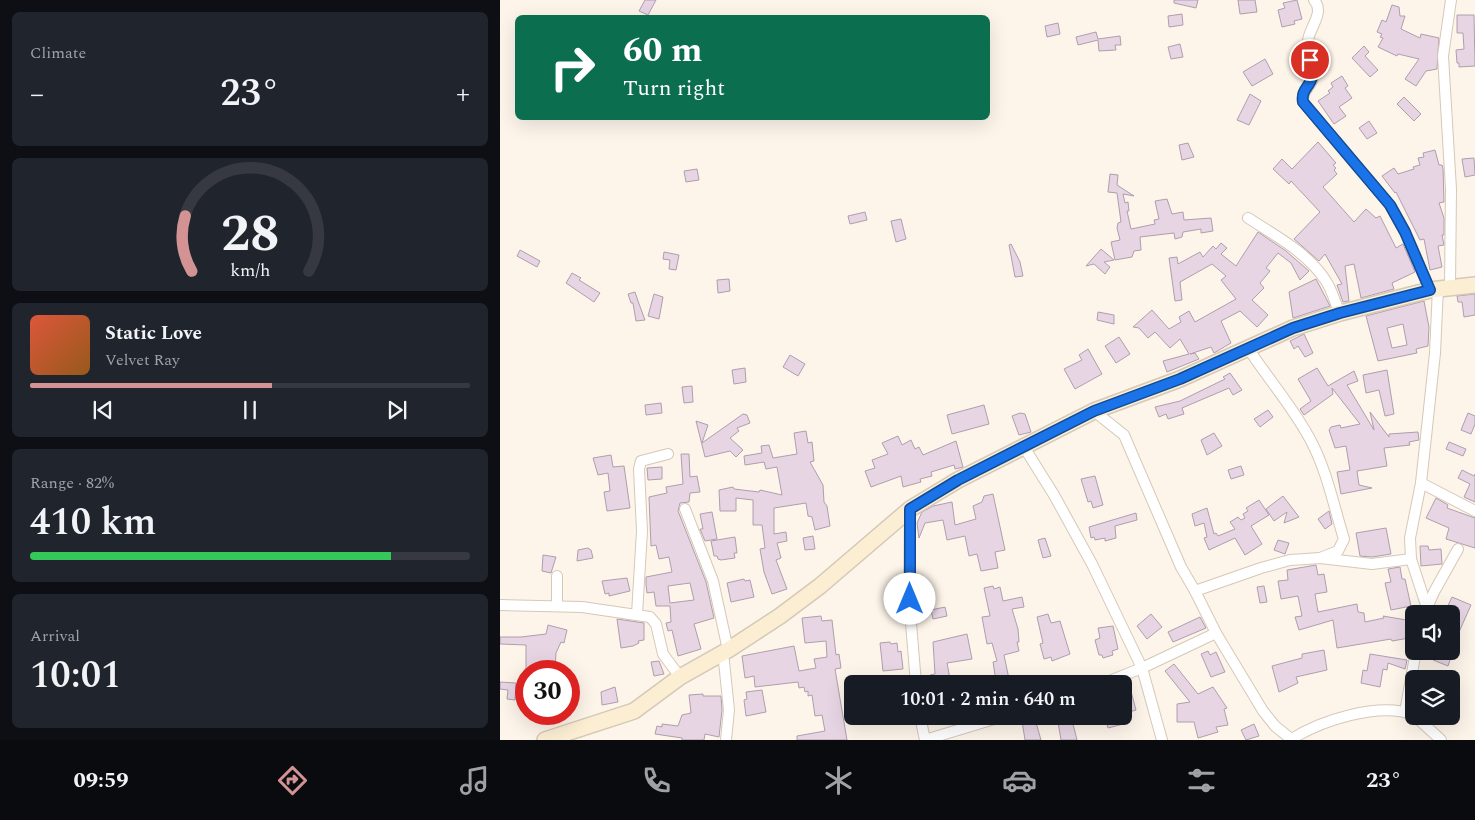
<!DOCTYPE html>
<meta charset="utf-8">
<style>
:root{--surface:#171b24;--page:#20242c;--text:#f1f3f6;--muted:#9ea1a6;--line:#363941;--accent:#d39395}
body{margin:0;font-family:Spectral,serif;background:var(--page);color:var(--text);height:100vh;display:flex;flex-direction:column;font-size:19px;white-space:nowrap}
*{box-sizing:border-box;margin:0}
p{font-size:16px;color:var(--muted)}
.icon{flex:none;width:28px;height:28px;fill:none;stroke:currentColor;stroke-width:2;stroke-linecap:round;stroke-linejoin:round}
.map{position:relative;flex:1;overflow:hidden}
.sheet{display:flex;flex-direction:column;gap:12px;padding:12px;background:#0d0f14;width:500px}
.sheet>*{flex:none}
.banner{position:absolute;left:15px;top:15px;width:475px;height:105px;border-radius:8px;box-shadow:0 5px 20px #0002;background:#0b6e4f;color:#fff;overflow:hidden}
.controls{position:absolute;left:905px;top:605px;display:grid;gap:10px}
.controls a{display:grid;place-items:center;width:55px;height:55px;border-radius:8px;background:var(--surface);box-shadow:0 5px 20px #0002;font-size:25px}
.speed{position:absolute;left:15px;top:660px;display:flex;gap:10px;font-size:25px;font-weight:700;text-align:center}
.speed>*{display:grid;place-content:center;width:65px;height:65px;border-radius:50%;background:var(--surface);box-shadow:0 5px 20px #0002;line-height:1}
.speed .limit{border:8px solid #d22;background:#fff;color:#111}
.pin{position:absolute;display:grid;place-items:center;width:42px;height:42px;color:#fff;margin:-21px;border:2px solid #fff;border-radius:50%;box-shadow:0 1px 5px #0007}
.me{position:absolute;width:55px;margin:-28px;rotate:0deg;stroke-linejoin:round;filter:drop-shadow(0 0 4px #0008)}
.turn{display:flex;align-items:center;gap:18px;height:105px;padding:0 25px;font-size:22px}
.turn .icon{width:65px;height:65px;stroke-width:2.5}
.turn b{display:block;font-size:35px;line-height:42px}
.big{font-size:38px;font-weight:600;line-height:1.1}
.sheet .card{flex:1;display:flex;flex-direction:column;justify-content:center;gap:8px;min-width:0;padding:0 18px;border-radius:8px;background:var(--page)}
.sheet .dial{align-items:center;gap:0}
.dial svg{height:130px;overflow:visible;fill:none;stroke:var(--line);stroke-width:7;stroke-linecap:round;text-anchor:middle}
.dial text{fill:var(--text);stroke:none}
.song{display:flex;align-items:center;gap:15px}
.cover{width:60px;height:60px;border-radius:8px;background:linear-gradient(135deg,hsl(10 70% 55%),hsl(30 70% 35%))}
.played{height:5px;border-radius:2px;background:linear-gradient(90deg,var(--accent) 55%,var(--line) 55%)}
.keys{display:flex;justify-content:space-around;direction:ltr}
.heat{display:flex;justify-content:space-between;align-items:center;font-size:28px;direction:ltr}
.charge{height:8px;border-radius:4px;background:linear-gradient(90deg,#34c759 82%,var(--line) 0)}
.trip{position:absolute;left:344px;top:675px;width:288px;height:50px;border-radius:8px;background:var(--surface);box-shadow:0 5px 20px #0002;font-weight:600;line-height:50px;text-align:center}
.tab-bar{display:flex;height:80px;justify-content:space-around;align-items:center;background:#090b0e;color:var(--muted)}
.tab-bar .icon{width:35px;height:35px}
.tab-bar .selected{color:var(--accent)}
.tab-bar b{font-size:22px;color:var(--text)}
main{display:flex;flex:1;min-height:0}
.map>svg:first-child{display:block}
.building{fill:#e7d5e4;stroke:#af9ead;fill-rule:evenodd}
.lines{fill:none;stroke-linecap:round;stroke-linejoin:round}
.street-casing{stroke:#d5c8b6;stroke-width:12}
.secondary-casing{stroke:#d5c8b6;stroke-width:18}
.street{stroke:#fff;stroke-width:10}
.secondary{stroke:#fbeed3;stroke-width:15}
.route-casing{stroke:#114b97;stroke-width:12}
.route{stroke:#1a73e8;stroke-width:9}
</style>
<main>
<section class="sheet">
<div class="card"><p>Climate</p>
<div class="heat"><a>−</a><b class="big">23°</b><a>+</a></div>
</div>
<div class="card dial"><svg viewBox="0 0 100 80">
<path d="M14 69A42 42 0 1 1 86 69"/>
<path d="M14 69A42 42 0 0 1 10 35" stroke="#d39395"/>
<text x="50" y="56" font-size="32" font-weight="700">28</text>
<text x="50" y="72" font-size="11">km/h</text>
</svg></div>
<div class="card">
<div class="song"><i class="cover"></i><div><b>Static Love</b><p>Velvet Ray</p></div></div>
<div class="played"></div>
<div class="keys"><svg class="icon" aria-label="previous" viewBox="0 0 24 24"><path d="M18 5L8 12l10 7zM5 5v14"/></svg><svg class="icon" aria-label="pause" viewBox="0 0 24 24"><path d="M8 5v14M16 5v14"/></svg><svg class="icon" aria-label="next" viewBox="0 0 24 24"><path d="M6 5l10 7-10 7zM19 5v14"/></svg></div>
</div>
<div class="card"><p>Range · 82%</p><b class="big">410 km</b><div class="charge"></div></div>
<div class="card"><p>Arrival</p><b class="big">10:01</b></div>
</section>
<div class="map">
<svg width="975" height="740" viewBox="0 0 975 740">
<rect width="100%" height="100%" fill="#fdf5ea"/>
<g class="building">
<path d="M145 0H156L148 15 139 11Z"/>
<path d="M674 0H698L696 8 674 3Z"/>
<path d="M738 0H755L757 12 740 14Z"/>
<path d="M797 0 802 19 794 21 795 24 782 27 778 10 785 8 783 3Z"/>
<path d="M892 5 899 7 900 16H905L901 29 920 38 921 34 939 38 937 69 926 71 916 86 905 79 919 59 898 54 897 56 878 47 883 38 880 37 882 34 877 32 882 20 886 22Z"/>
<path d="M682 14 683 25 669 27 668 16Z"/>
<path d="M957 15H974L975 66 959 67V63H957L956 50 964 49 963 33H957Z"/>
<path d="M558 23 560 34 547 37 545 26Z"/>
<path d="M596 32 598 39 620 36 621 45H615L616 50 599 51 598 40 578 45 576 37Z"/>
<path d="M680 44 683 57 671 59 668 47Z"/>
<path d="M864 46 869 52 865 56 878 70 870 77 852 58Z"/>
<path d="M765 59 773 74 752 86 743 72Z"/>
<path d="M842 76 848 86 845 88 852 98 839 107 846 116 834 124 818 101 830 93 828 91 833 87 831 83Z"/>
<path d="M750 94 761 101 749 125 737 120Z"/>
<path d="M904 97 921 114 914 121 897 104Z"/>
<path d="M869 121 877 133 867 139 859 128Z"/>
<path d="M818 142 836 163 833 165 836 168 834 170 837 174 823 187 854 222 866 209 876 218 880 216 896 248 903 244 915 272 892 283 894 289 861 298 854 264 845 266 849 301 843 302 837 285 842 284 825 254 819 261 794 239 820 212 791 181 789 184 773 169 782 159 792 169Z"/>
<path d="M688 143 694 157 682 160 679 145Z"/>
<path d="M935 150 939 165H942L943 168 944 202 939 203 944 218V235H942L944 245 938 246 942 267 930 270 924 239 920 240 896 192 895 193 882 176 894 168 898 174 914 169 913 167 920 165 918 158 924 157 923 153Z"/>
<path d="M974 158 975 175 965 177 962 159Z"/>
<path d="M197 169 199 180 186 182 184 171Z"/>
<path d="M610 174 618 175 617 185 634 196 623 194 625 203 628 202 629 211H627L631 229 655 224 654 220 659 219 655 201 667 199 672 214 683 212 684 220 711 218 713 231 701 233V229L683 232 682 237 675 239 674 233 640 237 641 250 634 251 632 257 615 260 611 242 620 240 617 228 618 223 621 222 617 193 608 192Z"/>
<path d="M365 212 367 220 350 224 348 216Z"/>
<path d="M401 219 406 239 396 242 391 221Z"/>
<path d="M758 232 786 251 809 271 800 280 791 263 778 253 766 268 770 271 760 283 764 288 752 300 768 315 757 327 740 311 721 321 731 343 714 353 711 347 690 354 695 353 699 359 667 372 663 361 689 354 680 339 670 348 655 332 648 338 639 328 633 327 652 310 669 329 681 322 679 317 689 311 695 322 736 299 721 280 726 276 712 264 680 282 682 300 675 301 669 258 677 257 678 264 700 252 703 257 713 246 716 249 721 243 727 248 721 254 736 266Z"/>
<path d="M511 244 520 262 523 276 515 277 509 245Z"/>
<path d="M601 249 614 260 604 262 610 267 605 274 594 264 586 266Z"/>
<path d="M20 250 40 261 37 267 17 256Z"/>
<path d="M164 252 179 255 176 270 169 269 170 260 163 259Z"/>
<path d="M72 273 81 278 79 280 100 293 94 302 66 283Z"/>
<path d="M229 279 230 291 218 293 217 280Z"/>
<path d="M816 279 830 306 793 318 789 292Z"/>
<path d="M135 292 138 301 145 320 136 321 133 303H131L128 294Z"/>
<path d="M154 294 163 297 159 319 148 316Z"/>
<path d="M975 294V315L964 317 962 302H958L957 296Z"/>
<path d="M924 301 929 327 928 346 916 349 917 353 878 361 866 316ZM903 324 907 345 892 348 887 328Z"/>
<path d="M598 312 614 315V324L597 320Z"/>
<path d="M804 334 813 353 805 357 798 346 794 349 790 341Z"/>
<path d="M619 337 630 354 616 363 605 346Z"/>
<path d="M588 349 602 374 575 389 564 369 582 360 579 355Z"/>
<path d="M290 355 305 364 298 376 283 367Z"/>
<path d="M245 368 246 382 234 384 232 370Z"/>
<path d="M817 368 828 386 854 371 858 381 847 385 874 430 870 412 889 437V434L918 432 919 440 909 442 910 445 884 448 887 466 857 471 859 485 872 488 841 494 837 472 850 470 846 446 835 448 829 430 831 427 840 425 841 428 860 424 832 388 833 394 804 415 800 409 811 401 798 379Z"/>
<path d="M887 370 894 414 885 416 879 390 866 393 863 375Z"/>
<path d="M730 373 742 390 733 395 729 388 682 408 684 414 668 419 666 414 659 417 655 407 680 401 725 379 723 377Z"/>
<path d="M192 386 193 402 184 403 182 387Z"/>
<path d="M161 403 162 413 146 415 145 405Z"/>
<path d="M484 405 489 424 452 434 447 415Z"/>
<path d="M768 410 773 417 760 427 754 419Z"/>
<path d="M520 413 525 414 531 432 519 435 512 416Z"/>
<path d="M968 413 975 416V424L971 434 961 430Z"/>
<path d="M243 414 247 415 250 423 237 428 239 431 230 438 243 450 236 457 230 451 205 457 196 421 208 425 202 443Z"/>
<path d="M306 431 308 443 312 442 314 461 310 462 323 485 324 502 327 506 330 526 315 530 312 517 308 516 306 503 274 508V534L286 532 287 541 277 543 281 558 276 560 287 589 272 594 264 572 260 549 265 548 262 525H253V500L236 498V511H220L219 490 233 487 234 489 259 492 260 490 282 495 277 467 266 469 264 462 245 465 244 456 262 453 261 446 269 445 273 458 297 454 294 433Z"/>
<path d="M714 433 722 446 707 455 701 440Z"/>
<path d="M398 436 402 445 411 440 415 449 419 447 423 455 456 441 463 467 455 469 454 465 431 472 432 476 420 479 421 482 403 487 401 476 371 487 365 471 375 468 372 460 388 454 382 443Z"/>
<path d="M949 442 966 449 963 456 946 449Z"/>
<path d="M181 454H189L190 477 197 476 200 492 190 493 189 502 180 503 178 511 206 582 214 618 194 624 201 649 178 656 172 630 168 631 166 623 171 622 170 606H156L154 592 147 593 146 585V577L172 572 169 557 159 559 156 545 151 546 149 497 167 493 166 487 183 484ZM190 583 194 600 170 603 168 586Z"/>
<path d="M111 455 113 467 124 466 130 508 107 511 104 492 110 491 108 473 98 475 93 458Z"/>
<path d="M741 466 744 475 731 479 728 470Z"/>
<path d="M162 467V479L148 480 147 468Z"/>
<path d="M962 470 974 476 975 474V502L964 497 970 484 958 478Z"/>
<path d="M595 476 603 505 593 508 591 501 588 502 581 479Z"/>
<path d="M493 494 505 550 495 552 498 568 481 571 477 554 469 556 465 536 447 540 443 520 425 523 419 538 417 523 422 512 433 506 452 502 455 525 476 519 473 506 482 502 484 496Z"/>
<path d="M783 496 799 517 784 523 787 512 774 521 766 509Z"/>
<path d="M936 498 948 505 947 508 975 518V548L946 539 949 528 926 518Z"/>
<path d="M759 500 769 515 751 526 762 544 745 555 735 538 709 550 704 538 707 537 704 523 695 526 692 514 707 508 714 534 716 533 718 536 735 529 730 522 738 517 741 520 745 518 743 514 748 511 746 508Z"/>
<path d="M829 511 832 524 825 529 818 519Z"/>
<path d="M212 512 217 539 205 541 200 529H203L200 514Z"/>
<path d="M636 513 637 520 615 526 616 538 605 541V538L595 540 594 537 591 538 589 527Z"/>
<path d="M886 528 891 554 872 557 860 556 856 533Z"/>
<path d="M313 536 315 549 305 550 303 538Z"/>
<path d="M235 537 237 553H234L235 558 221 560 218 559 217 556H214L211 541Z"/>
<path d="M545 538 551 556 543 558 538 540Z"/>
<path d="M778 540 789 543 785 554 774 550Z"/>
<path d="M920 546H928L929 550 941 549 942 564 921 566Z"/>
<path d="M88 548 91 550 93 558 77 561 78 550Z"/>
<path d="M43 555 56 557 51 573 42 571Z"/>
<path d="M816 565 818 575 824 574 827 592 815 594 818 612 857 604 858 612 864 613 865 622 884 618 883 616 912 621 909 638 892 641 891 639 837 648 833 620 799 630 795 617 802 616 798 596 781 599 778 581 788 580 787 570Z"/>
<path d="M900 567 902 579H905L911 606 891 610 885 583 891 582 888 569Z"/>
<path d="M127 578 130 591 109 596V593L105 594 102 581Z"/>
<path d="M244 579 245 581 250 580 254 597 231 602 227 583Z"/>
<path d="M493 586 494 589 500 587 503 601 522 597 524 607 512 609 518 629 519 642H517L519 651 504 655 509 679 496 681 493 662 497 661 492 643 487 644 482 617 490 616 484 588Z"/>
<path d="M764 586 767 602 760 603 757 587Z"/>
<path d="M952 597 971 605 951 650V614H944Z"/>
<path d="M445 607 447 616 433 619 431 610Z"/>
<path d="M548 614 551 623 560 621 570 654 552 661 551 657 544 659 540 644 543 643 537 617Z"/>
<path d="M651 614 662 627 647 639 637 626Z"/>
<path d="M321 616 322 621 332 620 336 655 339 654 341 668 335 669 347 740H297V736L325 731 322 715 315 716 312 695 308 696V691L305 692 304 687 299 688 298 682 255 687 254 676 245 678 242 656 294 646 299 671 316 668 314 659 327 657 326 641 305 643 302 618Z"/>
<path d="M700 617 706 628 673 642 668 632Z"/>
<path d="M117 619 144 623V640L138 641 139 643 133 646 121 648Z"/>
<path d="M48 625 67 630 64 643 61 642 56 653 55 668 50 667V671H26V645L0 644V637H21L46 634Z"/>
<path d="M613 626 618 649 612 651 613 655 603 658 602 655H599L595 640 600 638 598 628Z"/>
<path d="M467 634 472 659 447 663 450 679 431 683 430 675 435 674 433 642Z"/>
<path d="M390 642 391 644 397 643 398 652 401 651 403 669 383 671 380 643Z"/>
<path d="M824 650 827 670 796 677 798 683 779 692 772 666 802 658V654Z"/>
<path d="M708 651 710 655 716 652 725 672 711 677 701 654Z"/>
<path d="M936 651H953L948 666 933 660Z"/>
<path d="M870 654 907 660 906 665 905 669 888 663 887 670 883 669 880 687 861 683 863 670 867 671Z"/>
<path d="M159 661 164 674 154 676 151 662Z"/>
<path d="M674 664 698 694 713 687 727 708 724 709 728 725 716 727 718 732 698 738 694 722H677V704L690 702 665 671Z"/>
<path d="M0 682 16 683 15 700 7 699 8 690 0 689Z"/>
<path d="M629 684 636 710 626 713 622 701V686Z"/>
<path d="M115 687 118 702 102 705 101 692Z"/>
<path d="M262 690 266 712 246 716 244 700 247 699 246 692Z"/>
<path d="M203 694V696H221L222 710 219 737 205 734 204 740H182V738L155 734 157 726 162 727V724L178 726 182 715 191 713 189 695Z"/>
<path d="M557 716H571L577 740H561Z"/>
<path d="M605 716H626L627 723 608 728Z"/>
<path d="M535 719 541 740H525L522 721Z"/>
<path d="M754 724 759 736 746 740 741 730Z"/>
</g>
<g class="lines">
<g class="street-casing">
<g id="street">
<path d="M814 0C825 12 810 27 808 40 805 53 816 65 813 78 811 87 801 91 803 102L890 205 905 232 930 290"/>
<path d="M748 218C776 236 807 252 826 281 832 290 835 303 840 313"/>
<path d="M950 286 951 189 943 56 951 0"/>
<path d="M748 348C768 379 794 408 811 441 827 471 834 507 844 539L838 551 820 558"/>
<path d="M594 411 624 435 681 567 695 591 716 633 763 711 775 726 791 739"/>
<path d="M524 447 554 495 592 564 642 668 662 740"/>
<path d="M921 483 975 511"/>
<path d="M185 509 213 581 228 650"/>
<path d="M410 509 409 599 416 684"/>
<path d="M695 591 761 568 790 560 820 558 872 564 911 559"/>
<path d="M0 605 82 607 150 617 156 624 163 654 180 677"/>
<path d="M57 606V576"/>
<path d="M927 608 911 559 910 538 921 483 935 353 938 288"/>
<path d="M926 610 934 592 958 549"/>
<path d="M137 614 142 531 139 469 141 461 168 454"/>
<path d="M223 652 229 710 226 740"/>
<path d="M602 684 642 668 716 633"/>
<path d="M905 712 916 651"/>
<path d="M420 716 425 740 504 716"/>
<path d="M915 716 941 740"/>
<path d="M790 740C820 721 879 701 914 715"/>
</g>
</g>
<g class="secondary-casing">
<path id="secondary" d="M45 740 134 711 180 677 228 650 280 616 320 586 410 509 458 480 594 411 680 379 793 328 840 313 930 290 975 285"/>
</g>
<use href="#street" class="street"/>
<use href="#secondary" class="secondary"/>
</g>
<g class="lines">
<g class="route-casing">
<path id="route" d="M410 599V509L458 480 594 411 680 379 793 328 840 313 930 290 905 232 890 205 803 102C800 84 819 87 810 60"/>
</g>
<use href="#route" class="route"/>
</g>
</svg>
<div class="controls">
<a><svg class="icon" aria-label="sound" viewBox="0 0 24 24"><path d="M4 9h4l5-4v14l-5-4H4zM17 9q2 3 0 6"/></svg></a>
<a><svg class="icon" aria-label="layers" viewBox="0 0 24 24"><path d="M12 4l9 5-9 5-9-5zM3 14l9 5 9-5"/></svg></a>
</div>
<div class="speed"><div class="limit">30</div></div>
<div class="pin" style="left:810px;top:60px;background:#d93025"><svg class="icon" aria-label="arrive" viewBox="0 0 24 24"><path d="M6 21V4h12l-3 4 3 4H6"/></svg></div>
<svg class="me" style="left:410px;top:599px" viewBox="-20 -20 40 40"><circle r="19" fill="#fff"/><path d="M0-13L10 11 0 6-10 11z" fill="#1a73e8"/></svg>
<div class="trip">10:01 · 2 min · 640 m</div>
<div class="banner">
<div class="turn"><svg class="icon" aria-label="right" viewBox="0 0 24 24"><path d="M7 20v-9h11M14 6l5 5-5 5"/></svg><div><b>60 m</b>Turn right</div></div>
</div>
</div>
</main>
<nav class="tab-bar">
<b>09:59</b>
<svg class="icon selected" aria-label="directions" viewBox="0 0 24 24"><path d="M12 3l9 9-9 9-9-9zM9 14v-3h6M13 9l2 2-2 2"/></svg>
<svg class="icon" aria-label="music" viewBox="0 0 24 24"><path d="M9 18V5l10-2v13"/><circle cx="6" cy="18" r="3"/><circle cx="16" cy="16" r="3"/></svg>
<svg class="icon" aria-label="phone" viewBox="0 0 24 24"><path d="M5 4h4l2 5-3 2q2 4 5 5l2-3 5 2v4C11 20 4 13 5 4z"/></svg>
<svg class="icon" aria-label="climate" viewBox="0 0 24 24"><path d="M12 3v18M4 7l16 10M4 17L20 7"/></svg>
<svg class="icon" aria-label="car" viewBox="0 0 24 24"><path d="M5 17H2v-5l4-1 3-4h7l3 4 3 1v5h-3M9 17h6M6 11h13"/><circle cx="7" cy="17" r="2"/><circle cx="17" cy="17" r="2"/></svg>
<svg class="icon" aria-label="filters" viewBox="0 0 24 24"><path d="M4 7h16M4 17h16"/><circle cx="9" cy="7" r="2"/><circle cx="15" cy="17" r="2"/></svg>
<b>23°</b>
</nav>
